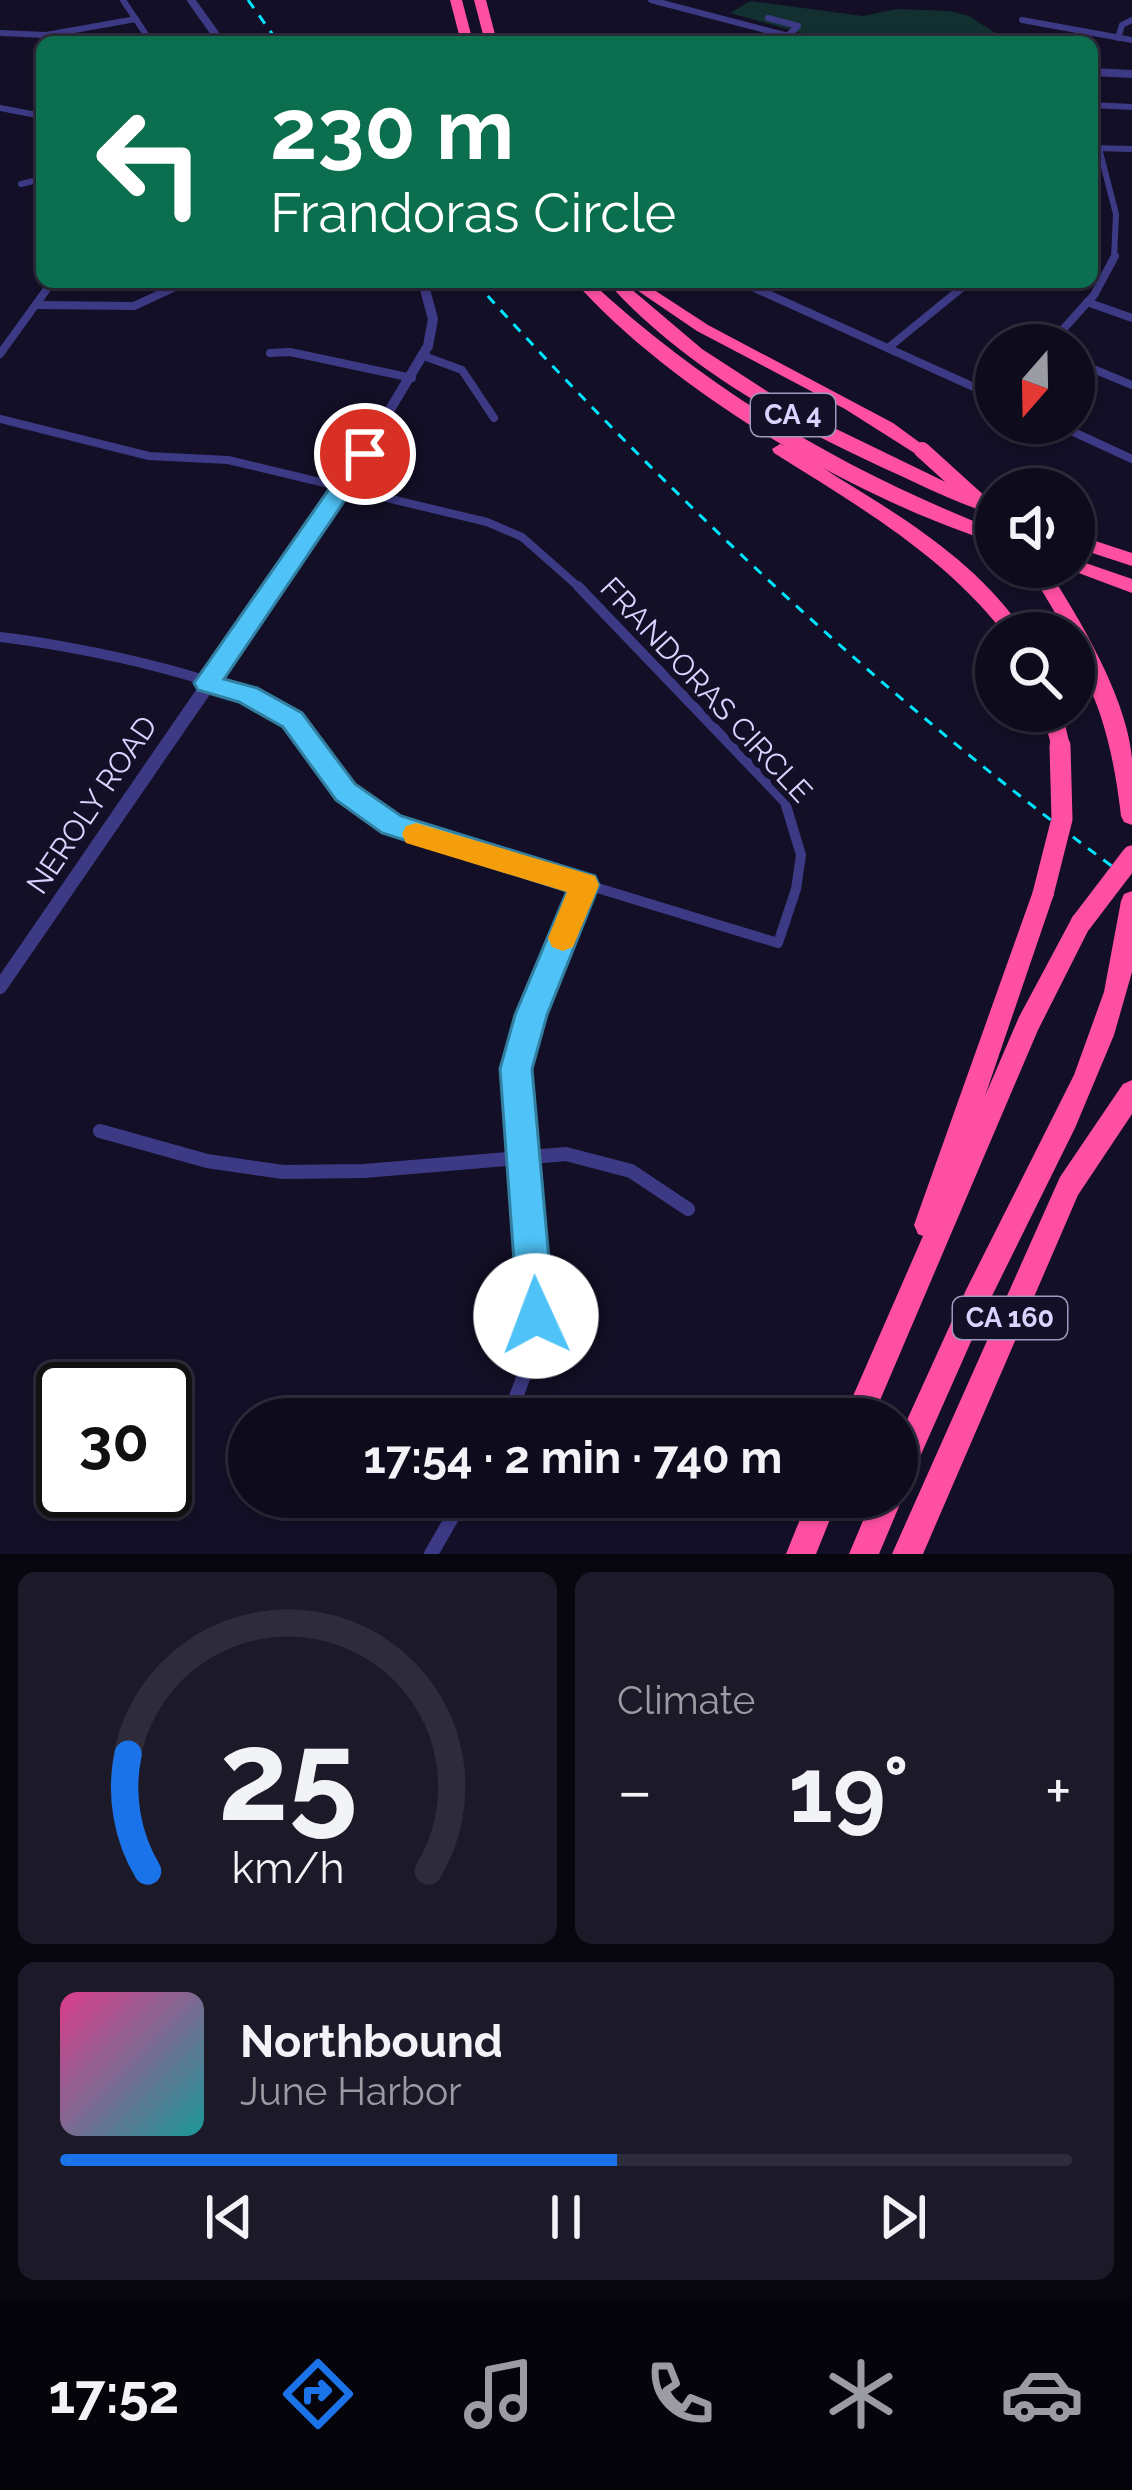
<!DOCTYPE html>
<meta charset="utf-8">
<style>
:root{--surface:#0e0b1c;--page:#1c1929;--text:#f1f3f6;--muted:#9b9ba3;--line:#2e2b3b;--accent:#1a73e8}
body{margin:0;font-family:Raleway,sans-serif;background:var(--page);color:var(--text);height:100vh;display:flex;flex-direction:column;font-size:45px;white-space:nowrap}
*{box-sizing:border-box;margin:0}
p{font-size:39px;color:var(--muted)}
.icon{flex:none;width:66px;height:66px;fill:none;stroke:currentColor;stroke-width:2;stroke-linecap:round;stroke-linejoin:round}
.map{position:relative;height:1554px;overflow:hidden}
.sheet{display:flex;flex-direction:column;gap:18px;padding:18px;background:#08060f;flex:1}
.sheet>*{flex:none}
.banner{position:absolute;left:36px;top:36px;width:1062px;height:252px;border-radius:18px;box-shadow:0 3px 9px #0004,0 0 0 3px var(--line);background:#0b6e4f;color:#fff;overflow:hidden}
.needle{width:78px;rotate:200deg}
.fabs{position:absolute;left:975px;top:324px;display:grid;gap:24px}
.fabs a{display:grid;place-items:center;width:120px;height:120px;border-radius:50%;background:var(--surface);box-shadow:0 3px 9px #0004,0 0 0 3px var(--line);font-size:60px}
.speed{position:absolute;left:36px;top:1362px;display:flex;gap:24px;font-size:60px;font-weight:700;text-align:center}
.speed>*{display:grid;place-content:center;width:156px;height:156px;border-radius:50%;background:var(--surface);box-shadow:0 3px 9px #0004,0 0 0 3px var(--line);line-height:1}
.speed .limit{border:6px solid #111;border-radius:18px;background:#fff;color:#111}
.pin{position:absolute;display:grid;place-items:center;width:102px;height:102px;color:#fff;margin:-51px;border:6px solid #fff;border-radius:50%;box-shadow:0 3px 12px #0007}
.me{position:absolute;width:132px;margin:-66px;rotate:358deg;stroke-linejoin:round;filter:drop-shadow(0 0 9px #0008)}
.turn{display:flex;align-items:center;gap:42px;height:252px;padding:0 36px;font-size:54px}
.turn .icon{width:156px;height:156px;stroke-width:2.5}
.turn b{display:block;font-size:84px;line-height:102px}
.big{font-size:90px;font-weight:700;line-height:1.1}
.sheet .widget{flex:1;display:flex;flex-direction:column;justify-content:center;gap:18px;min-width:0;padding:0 42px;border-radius:18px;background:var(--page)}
.sheet .dial{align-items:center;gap:0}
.dial svg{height:312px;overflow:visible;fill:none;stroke:var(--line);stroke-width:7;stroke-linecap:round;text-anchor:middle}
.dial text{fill:var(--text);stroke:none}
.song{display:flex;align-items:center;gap:36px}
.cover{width:144px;height:144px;border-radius:18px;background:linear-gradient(135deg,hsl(330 70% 55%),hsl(180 70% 35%))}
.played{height:12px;border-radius:6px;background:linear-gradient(90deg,var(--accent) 55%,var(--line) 55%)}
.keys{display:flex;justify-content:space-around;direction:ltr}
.heat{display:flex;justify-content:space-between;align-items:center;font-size:66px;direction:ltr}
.sheet .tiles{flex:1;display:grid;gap:18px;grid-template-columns:1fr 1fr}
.widget:last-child{grid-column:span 2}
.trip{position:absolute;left:228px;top:1398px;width:690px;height:120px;border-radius:60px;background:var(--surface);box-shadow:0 3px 9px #0004,0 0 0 3px var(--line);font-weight:700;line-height:120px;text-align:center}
.tabs{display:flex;height:192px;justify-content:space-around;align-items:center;background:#06040b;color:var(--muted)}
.tabs .icon{width:84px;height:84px}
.tabs .current{color:var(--accent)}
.tabs b{font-size:54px;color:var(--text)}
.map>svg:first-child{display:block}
.green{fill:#12302f}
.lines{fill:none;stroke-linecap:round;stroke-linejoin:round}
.minor-far3{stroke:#3d3a85;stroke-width:6}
.minor-far2{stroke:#3d3a85;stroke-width:8}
.minor-far1{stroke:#3d3a85;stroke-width:10}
.minor{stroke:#3d3a85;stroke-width:14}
.tertiary-far2{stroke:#3d3a85;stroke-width:8}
.tertiary-far1{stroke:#3d3a85;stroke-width:10}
.tertiary{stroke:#3d3a85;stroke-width:14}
.motorway{fill:#ff4fa3;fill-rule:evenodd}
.rail{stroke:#00e5ff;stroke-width:3;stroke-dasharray:10 9;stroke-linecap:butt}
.motorway-bridge-far1{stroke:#ff4fa3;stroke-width:16}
.motorway-bridge{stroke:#ff4fa3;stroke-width:21}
.route{fill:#4fc3f7;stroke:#337fa1;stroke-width:3}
.slow{fill:#f59e0b}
.labels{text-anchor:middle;stroke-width:12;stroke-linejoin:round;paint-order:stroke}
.shield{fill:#130f26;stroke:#9e99be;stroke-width:3}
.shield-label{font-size:27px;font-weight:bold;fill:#d9d4ff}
.street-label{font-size:30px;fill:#d9d4ff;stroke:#130f26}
</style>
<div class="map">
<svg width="1132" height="1554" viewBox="0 0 1132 1554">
<rect width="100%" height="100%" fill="#130f26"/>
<path class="green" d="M750 1 863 16 897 9 950 11 969 16 1003 38 1030 42H834L730 13Z"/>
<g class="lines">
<g class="minor-far3">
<path d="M123 0 151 42"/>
<path d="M651 0 788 36"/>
<path d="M768 18 798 26 781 42"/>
<path d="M1022 20 1132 40"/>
<path d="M0 33 46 35 136 19"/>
<path d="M1118 38 1122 25 1132 20"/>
<path d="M1092 105 1132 107"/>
<path d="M0 108 42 116"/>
<path d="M1093 148 1132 149"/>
<path d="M1099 148 1116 214 1114 259"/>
<path d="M21 184 42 179"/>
</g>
<g class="minor-far2">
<path d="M741 282 996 397"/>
<path d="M1087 302 1132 318"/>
<path d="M37 305 134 306 186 282"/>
<path d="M1049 345 1094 295 1115 256"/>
<path d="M888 348 969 282"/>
<path d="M270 353 290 352 412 378"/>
<path d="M0 354 52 282"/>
<path d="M424 356 462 370 494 418"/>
<path d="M1074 361 1132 385"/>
<path d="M0 419 149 456 228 460 487 522 522 537 581 589"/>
<path d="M1054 423 1132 459"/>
</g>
<g class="minor-far1">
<path d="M0 637C71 645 258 680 305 731 321 749 329 775 346 792 359 805 377 815 391 825L778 943 796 889 801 855 785 802 578 586"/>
<path d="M532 1012 585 885"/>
</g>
<g class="minor">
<path d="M100 1131 207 1161 283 1172 364 1171 566 1154 631 1171 688 1209"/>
<path d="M507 1419C521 1385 536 1350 536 1312 535 1212 498 1106 533 1009"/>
<path d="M431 1554 464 1497"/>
</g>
<g class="tertiary-far2">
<path d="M191 0 221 42"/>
<path d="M788 36 813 42"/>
<path d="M1092 72 1132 74"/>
</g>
<path class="tertiary-far1" d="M274 589 343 488 428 346 433 319 423 282"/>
<path class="tertiary" d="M0 987 276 586"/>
<g class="motorway">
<path d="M450 0H462L473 42H461Z"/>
<path d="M474 0H486L497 42H485Z"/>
<path d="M575 282H591C710 392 845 471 996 530V543C856 499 673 392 575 282Z"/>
<path d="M607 282H623L702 349 793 408 993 505 984 511C955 502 927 488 899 475 794 428 684 368 607 282Z"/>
<path d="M625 282H642L708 325 893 423 930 450 922 455 916 454 845 409 697 331Z"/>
<path d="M780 444C800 451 819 465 837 477 906 519 979 564 1025 633H1004C942 554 858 506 774 453L772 449Z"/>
<path d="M1074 534 1132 553V566L1074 547Z"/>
<path d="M1074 559 1132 579V593L1068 569 1066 567H1074Z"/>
<path d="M1028 567H1046C1079 617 1127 698 1132 758 1132 780 1132 803 1132 825L1124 822 1121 816C1117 781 1111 747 1100 714 1092 688 1074 660 1074 633H1067Z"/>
<path d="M1042 711H1062L1070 746 1067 752H1053Z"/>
<path d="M1043 885 1051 887 1054 894 985 1096 1019 1017 1073 916 1081 913 1089 916 1092 923 1038 1030 872 1419H843L923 1236 918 1234 914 1225 1032 894 1035 887Z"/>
<path d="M1132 891V972L1114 1035 1075 1128 985 1310 907 1486 900 1490 903 1497 879 1554H849L873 1497H897V1442L966 1290 1074 1075 1104 992 1121 901 1124 894Z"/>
<path d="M1132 1080V1114L1078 1195 923 1554H892L1060 1177 1123 1084Z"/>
<path d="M809 1497H839L816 1554H786Z"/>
</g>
<g class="rail">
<path d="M248 0 278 42"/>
<path d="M475 282C676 504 890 704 1132 881"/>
</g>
<path class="motorway-bridge-far1" d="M922 450 996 517"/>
<g class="motorway-bridge">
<path d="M1043 894 1062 819 1060 746"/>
<path d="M1081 923 1132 856"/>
</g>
</g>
<path class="route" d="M365 447 376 454 224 679 257 688 302 713 355 784 401 816 585 873 595 876 599 885 547 1015 532 1069 554 1316 549 1329 536 1334 523 1329 518 1316 500 1069 515 1015 567 891 382 833 336 800 283 727 239 702 198 690 194 683 357 449Z"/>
<path class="slow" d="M416 823 595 876 599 885 573 947 563 951 552 947 548 938 567 892 406 843 402 834 406 826Z"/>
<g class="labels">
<g class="shield">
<rect x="751" y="394" width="84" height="42" rx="9"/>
<rect x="953" y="1297" width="114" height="42" rx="9"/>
</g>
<g class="shield-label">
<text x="793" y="424">CA 4</text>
<text x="1010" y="1327">CA 160</text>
</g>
<g class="street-label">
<text transform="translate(706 690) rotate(47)" y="10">FRANDORAS CIRCLE</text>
<text transform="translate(92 805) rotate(-56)" y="10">NEROLY ROAD</text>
</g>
</g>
</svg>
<div class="fabs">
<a><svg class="needle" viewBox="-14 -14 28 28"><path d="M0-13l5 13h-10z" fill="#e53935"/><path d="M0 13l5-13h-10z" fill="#9b9ba3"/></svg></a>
<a><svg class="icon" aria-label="sound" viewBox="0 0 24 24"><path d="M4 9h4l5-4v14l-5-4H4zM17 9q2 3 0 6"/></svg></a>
<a><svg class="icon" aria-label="search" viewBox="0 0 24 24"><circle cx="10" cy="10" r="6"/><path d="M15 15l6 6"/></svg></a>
</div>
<div class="speed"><div class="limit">30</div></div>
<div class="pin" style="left:365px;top:454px;background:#d93025"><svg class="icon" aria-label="arrive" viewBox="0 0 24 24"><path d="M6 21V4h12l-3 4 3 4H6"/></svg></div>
<svg class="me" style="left:536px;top:1316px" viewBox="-20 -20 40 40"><circle r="19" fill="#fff"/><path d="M0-13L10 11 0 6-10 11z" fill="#4fc3f7"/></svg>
<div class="trip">17:54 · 2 min · 740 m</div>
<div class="banner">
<div class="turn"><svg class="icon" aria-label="left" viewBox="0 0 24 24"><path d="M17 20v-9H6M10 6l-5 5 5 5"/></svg><div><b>230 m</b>Frandoras Circle</div></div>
</div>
</div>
<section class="sheet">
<div class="tiles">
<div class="widget dial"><svg viewBox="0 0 100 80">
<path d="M14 69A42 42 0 1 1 86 69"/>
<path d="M14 69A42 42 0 0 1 9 39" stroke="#1a73e8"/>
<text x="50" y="56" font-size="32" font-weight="700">25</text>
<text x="50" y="72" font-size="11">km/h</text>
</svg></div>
<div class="widget"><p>Climate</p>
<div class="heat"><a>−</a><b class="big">19°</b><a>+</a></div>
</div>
<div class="widget">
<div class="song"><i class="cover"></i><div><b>Northbound</b><p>June Harbor</p></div></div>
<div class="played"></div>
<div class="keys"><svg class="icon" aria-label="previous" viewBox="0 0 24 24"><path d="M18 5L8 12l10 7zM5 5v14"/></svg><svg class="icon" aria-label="pause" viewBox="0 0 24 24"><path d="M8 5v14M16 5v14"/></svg><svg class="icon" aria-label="next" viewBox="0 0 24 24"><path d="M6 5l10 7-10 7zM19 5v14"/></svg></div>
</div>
</div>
</section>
<nav class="tabs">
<b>17:52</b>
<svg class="icon current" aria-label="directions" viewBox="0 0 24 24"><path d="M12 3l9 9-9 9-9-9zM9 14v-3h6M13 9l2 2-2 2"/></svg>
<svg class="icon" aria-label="music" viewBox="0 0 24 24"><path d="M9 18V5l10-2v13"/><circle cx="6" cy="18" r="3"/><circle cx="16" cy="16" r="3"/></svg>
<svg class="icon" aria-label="phone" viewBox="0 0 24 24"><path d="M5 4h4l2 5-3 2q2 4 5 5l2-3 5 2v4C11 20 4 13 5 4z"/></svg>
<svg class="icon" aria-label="climate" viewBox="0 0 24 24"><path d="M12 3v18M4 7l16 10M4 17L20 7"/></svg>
<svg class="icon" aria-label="car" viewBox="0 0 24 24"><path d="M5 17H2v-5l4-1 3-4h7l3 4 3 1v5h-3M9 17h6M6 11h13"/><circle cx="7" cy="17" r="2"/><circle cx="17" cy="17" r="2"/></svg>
</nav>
